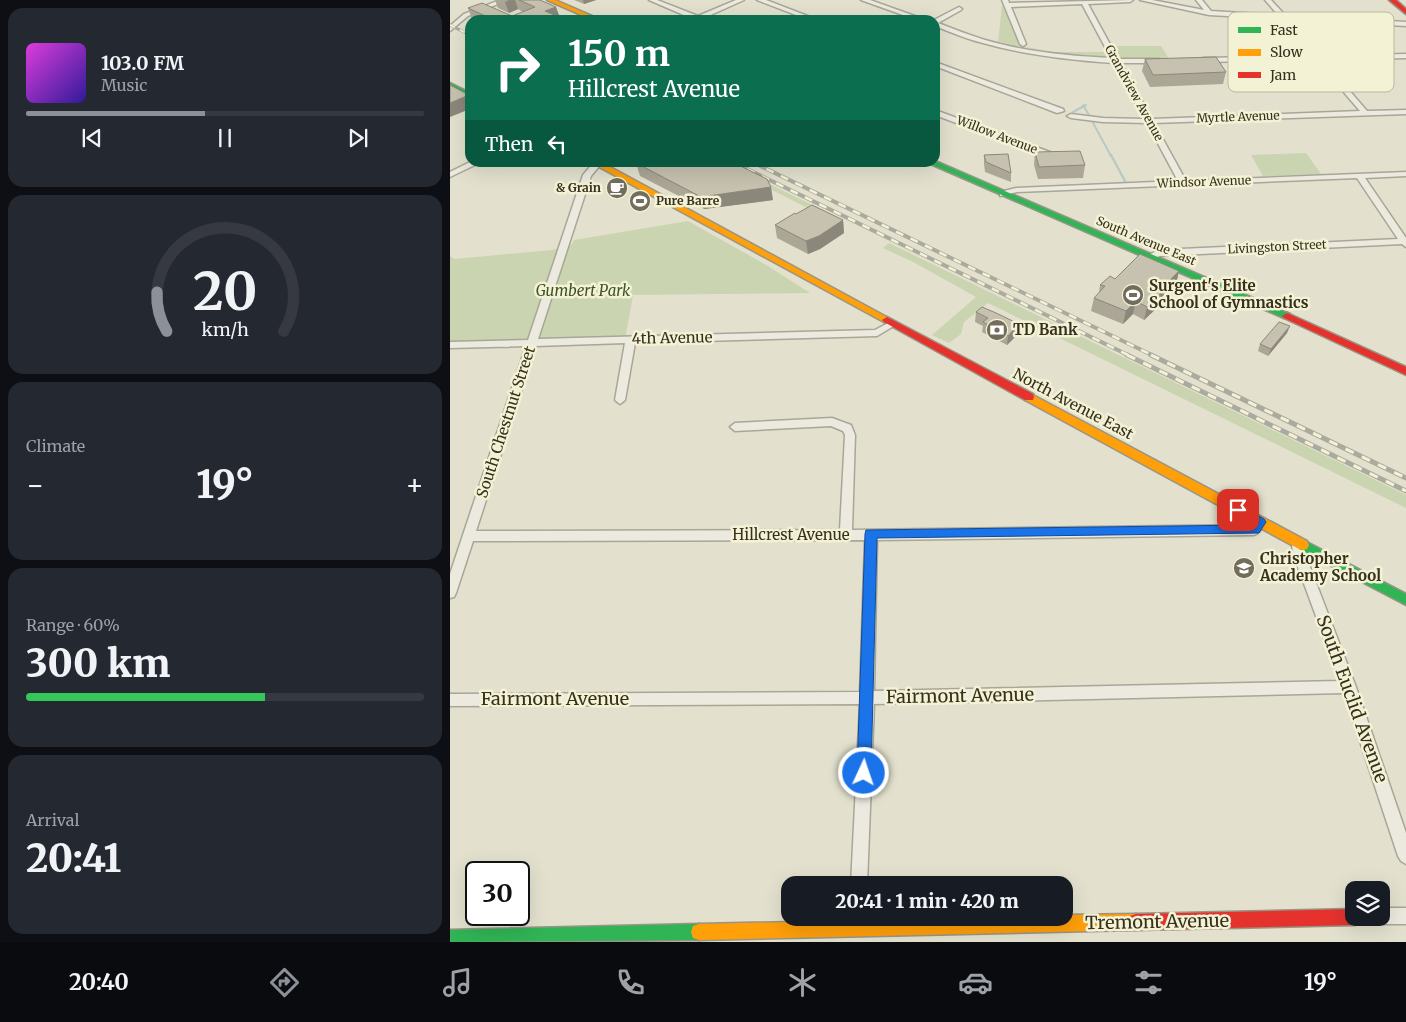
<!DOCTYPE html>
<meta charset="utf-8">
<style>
:root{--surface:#171b24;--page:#242831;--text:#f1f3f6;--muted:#9ea1a6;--line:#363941;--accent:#8c9099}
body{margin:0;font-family:Merriweather,serif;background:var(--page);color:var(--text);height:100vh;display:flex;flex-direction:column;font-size:19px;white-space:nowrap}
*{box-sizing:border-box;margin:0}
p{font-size:16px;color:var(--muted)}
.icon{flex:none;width:28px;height:28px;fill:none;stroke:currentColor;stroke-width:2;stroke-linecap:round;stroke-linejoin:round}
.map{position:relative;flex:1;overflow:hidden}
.panel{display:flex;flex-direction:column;gap:8px;padding:8px;background:#0d0f14;width:450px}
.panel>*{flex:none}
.top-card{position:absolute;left:15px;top:15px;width:475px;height:152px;border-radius:15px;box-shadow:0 5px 20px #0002;background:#0b6e4f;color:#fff;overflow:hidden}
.tools{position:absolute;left:895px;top:881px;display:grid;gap:10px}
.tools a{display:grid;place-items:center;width:45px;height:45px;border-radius:10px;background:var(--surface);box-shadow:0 5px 20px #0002;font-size:25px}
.speed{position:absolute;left:15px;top:861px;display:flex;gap:10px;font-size:25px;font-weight:700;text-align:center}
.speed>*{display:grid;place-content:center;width:65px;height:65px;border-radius:50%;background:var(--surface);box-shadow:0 5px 20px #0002;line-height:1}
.speed .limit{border:2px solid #111;border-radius:8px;background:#fff;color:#111}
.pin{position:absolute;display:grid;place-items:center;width:42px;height:42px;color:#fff;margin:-21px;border-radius:10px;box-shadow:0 2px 8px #0006}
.me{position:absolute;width:55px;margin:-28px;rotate:3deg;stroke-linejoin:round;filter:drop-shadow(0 0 4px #0008)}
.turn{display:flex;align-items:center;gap:18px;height:105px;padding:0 20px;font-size:22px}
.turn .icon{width:65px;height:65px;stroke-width:2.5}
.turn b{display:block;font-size:35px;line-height:42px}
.then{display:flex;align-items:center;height:48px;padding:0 20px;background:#0003;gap:10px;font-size:19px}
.big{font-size:38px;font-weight:800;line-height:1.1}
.panel .tile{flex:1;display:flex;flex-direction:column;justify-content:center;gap:8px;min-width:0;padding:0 18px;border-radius:15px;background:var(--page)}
.panel .dial{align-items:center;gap:0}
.dial svg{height:130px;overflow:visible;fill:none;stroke:var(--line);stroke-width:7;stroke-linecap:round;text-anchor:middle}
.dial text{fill:var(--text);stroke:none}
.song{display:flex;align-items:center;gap:15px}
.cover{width:60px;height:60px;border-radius:8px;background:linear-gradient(135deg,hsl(300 70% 55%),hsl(250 70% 35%))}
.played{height:5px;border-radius:2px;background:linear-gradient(90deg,var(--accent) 45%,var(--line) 45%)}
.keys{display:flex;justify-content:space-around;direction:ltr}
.heat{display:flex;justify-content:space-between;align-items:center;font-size:28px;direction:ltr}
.charge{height:8px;border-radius:4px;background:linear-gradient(90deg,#34c759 60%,var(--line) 0)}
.trip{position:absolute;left:331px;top:876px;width:292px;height:50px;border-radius:15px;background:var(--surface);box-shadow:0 5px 20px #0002;font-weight:800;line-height:50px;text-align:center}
.dock{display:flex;height:80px;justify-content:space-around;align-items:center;background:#090b0e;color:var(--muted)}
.dock .icon{width:35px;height:35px}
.dock .current{color:var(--accent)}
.dock b{font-size:22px;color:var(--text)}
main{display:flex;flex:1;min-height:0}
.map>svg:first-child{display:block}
.green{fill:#cbd4b1}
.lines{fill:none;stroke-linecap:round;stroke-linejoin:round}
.stream-far1{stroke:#b9c9c3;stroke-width:2}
.stream{stroke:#b9c9c3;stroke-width:2.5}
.street-casing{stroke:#a8a697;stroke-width:3}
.fast-casing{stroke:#989586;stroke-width:3}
.slow-casing{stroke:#989586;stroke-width:3}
.jam-casing{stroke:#989586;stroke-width:3}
.street{fill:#eceadf;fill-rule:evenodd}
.fast{fill:#30b455;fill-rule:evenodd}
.slow{fill:#ff9f0a;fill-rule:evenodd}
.jam{fill:#e5322d;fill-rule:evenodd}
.rail-far2-casing{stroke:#abaa9f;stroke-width:3}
.rail-far1-casing{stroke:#abaa9f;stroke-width:4}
.rail-casing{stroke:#abaa9f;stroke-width:5}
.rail-far2{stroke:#f4f2d4;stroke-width:2;stroke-dasharray:5.5;stroke-linecap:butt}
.rail-far1{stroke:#f4f2d4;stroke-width:2.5;stroke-dasharray:8;stroke-linecap:butt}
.rail{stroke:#f4f2d4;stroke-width:3;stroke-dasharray:9;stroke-linecap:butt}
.wall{fill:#aba696}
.shaded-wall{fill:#8b877a}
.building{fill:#c7c1af;stroke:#8b877a}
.route{fill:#1a73e8;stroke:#114b97}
.labels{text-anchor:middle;stroke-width:5;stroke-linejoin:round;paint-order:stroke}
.far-street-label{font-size:12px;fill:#37301f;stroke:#f4f2d4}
.far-poi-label{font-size:12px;font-weight:bold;fill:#37301f;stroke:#f4f2d4;text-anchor:end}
.poi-label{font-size:15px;font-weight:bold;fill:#37301f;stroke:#f4f2d4;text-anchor:start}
.park-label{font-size:15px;font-style:italic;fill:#3d5227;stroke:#f4f2d4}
.street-label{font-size:15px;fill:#37301f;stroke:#f4f2d4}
.near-street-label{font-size:18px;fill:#37301f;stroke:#f4f2d4}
.key{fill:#f4f2d4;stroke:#bbb89e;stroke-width:1}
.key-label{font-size:14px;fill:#37301f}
</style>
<main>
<section class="panel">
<div class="tile">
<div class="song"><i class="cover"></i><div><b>103.0 FM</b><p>Music</p></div></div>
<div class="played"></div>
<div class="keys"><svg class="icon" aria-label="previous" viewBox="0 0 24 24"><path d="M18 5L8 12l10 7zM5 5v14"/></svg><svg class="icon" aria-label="pause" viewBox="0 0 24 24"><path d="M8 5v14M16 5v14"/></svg><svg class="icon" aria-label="next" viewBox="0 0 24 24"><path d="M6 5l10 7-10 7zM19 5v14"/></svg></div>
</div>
<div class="tile dial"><svg viewBox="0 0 100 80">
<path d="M14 69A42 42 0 1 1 86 69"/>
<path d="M14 69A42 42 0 0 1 8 45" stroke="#8c9099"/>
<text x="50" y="56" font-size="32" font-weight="700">20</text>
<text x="50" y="72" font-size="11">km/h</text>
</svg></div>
<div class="tile"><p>Climate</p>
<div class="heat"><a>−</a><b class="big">19°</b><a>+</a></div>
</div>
<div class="tile"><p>Range · 60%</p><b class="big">300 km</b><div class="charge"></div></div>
<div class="tile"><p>Arrival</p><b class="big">20:41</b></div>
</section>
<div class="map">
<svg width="956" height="942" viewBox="0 0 956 942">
<rect width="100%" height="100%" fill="#e3e1ce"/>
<g class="green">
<path d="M552 5 571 46 604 52H654L658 59 607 54 548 42Z"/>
<path d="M664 46H711L719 59H671Z"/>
<path d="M856 153 871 174 813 176 801 155Z"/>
<path d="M276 163 381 214 375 217 322 190 319 192Z"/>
<path d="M238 221 318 266 360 293 183 295 175 339 0 346V256L4 259 102 250 122 244 124 240Z"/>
<path d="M439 243 956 495V508L538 303 514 322 511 334 499 343 482 335 526 297 465 263 433 248Z"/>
</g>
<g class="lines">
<g class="stream-far1">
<path d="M633 105 639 115"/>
<path d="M623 112 636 105"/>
<path d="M642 121 661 156"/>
</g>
<path class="stream" d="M661 155 675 181"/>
<g class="street-casing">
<g id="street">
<path d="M50 0H58L18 16 0 31V26L14 14Z"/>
<path d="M199 0H207L248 16 286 0H294L254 18 255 20H242L243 19Z"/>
<path d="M307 0H316L368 20H359Z"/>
<path d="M411 0H420L476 20H467Z"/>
<path d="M552 0H558L559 3 683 0 680 2 638 4 668 59H709L712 61 709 63H671L702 119 910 111 866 60 753 62 750 60 753 58 862 56 831 19 759 15 690 0H702L754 10 746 0H752L761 11 828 15 815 0H821L835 15 956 22V26L838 19 869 56 956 54V58L873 60 917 111 956 110V114L704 123 736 181 956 172V176L915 178 956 238V247L952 244 710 256 698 260 694 257 709 250 948 239 907 178 567 192 550 196V192L566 188 728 181 697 123 653 122 621 118 617 116 621 114 653 118 694 119 664 63C620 60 575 55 533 43 516 39 501 32 485 26L484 20 509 7 512 9 511 10 488 23C504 29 519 35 535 40 576 52 619 56 661 58L632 4 561 7 576 44 573 46 570 44Z"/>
<path d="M485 62 613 109 614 111 607 113 485 66Z"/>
<path d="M485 110 608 155 609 157 602 159 485 115Z"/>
<path d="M20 162H31L0 177V172Z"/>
<path d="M144 162 151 164 141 176 88 339 425 330 442 321 447 324 427 336 185 343 175 400 170 404 165 400 175 343 86 346 26 531 390 530 395 435 393 431 381 426 285 431 280 427 285 423 382 418 401 425 405 435 402 530 801 525 806 519H814L816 522C813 527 810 533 804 535L427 540 424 691 890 681 843 554 842 543 844 540 848 538 852 540 855 554 906 687 956 833V864L951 861 948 856 894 693 424 704 417 885H401L410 704 0 706V694L410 692 415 540 23 541 6 593 4 597 0 598V574L76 346 0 348V342L78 340 133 175Z"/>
<path d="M931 908H956V924H931L925 922 924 918H931Z"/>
</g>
</g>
<g class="fast-casing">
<g id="fast">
<path d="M0 83 20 93V98L0 88Z"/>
<path d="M485 161 840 314 842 316 840 318H834L476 162Z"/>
<path d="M853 540 956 594V605L849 549 847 545 849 541Z"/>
<path d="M249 924 255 926 257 932 255 938 249 940 0 942V930Z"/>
</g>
</g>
<g class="slow-casing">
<g id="slow">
<path d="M97 0H105L151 20H143Z"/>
<path d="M140 162H151L442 320 440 322H434Z"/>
<path d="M579 393 857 541 859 545 857 549 853 550 849 549 575 400 574 397 575 394Z"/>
<path d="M686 914 692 916 694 922 692 928 686 930 249 940 243 938 241 932 243 926 249 924 527 918H615V915Z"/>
</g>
</g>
<g class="jam-casing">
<g id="jam">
<path d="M939 0H946L956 9V14Z"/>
<path d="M837 313 956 367V375L834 318 832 316Z"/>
<path d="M437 317 583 394 584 397 583 400H575L434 322 432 320Z"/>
<path d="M904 909V918H912L910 923 904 925 686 930 680 928 678 922 680 916 686 914Z"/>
</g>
</g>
<use href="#street" class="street"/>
<use href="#fast" class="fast"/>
<use href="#slow" class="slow"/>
<use href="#jam" class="jam"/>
<g class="rail-far2-casing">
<path id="rail-far2" d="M0 25 20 35"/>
</g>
<g class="rail-far1-casing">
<g id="rail-far1">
<path d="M283 162 680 356"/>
<path d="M302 162 704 356"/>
</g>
</g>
<g class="rail-casing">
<g id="rail">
<path d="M677 355 956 491"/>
<path d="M701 355 956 478"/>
</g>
</g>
<use href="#rail-far2" class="rail-far2"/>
<use href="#rail-far1" class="rail-far1"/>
<use href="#rail" class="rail"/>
</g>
<g class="wall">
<path d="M45 0H90L106 7 109 17 116 20H24L22 19 18 8 62 16 73 12 68 9 59 13 48 8Z"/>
<path d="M124 0H146L134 4Z"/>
<path d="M835 54 871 63 868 72 839 73 832 63Z"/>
<path d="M695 59 776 72 773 84 700 87 692 71Z"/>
<path d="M585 152 635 165 633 178 588 179 584 165Z"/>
<path d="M534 155 561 173V182L535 172 534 164Z"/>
<path d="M186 163 323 200 254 209 190 176Z"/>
<path d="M346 214 393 220 394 233 370 249 358 254 327 238 325 225Z"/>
<path d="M729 271 726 284 710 299 709 306 694 320 683 314 673 324 641 311 644 298 649 293 650 285 665 279Z"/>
<path d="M526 312 568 334 557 345 532 332 533 326 525 322Z"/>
<path d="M837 333 818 356 808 351 810 344Z"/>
</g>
<g class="shaded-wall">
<path d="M59 0H65L68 9 59 13 55 2Z"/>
<path d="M133 0H146L134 4Z"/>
<path d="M106 7 110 18 95 11Z"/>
<path d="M19 95 20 98V109L0 117V103Z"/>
<path d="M321 187 323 200 254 209 251 197Z"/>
<path d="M393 220 394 233 370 249 358 254 356 241Z"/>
<path d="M729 271 726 284 710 299 709 306 694 320 697 307 709 291Z"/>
<path d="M686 301 683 314 673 324 676 311Z"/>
<path d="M569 324 568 334 557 345 558 336Z"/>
<path d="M840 326 837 333 818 356 821 349Z"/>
</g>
<g class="building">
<path d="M69 0H90L106 7 95 11 116 20H44L18 8 32 3 62 16 85 7Z"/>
<path d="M140 16 150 20H130Z"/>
<path d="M237 17 243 20H231Z"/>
<path d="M766 57 776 72 703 75 695 59Z"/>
<path d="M0 85 19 95 0 103Z"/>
<path d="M630 151 635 165 589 167 585 152Z"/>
<path d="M558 154 561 173 536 162 534 155Z"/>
<path d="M188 162H282L317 179 321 187 251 197 186 163Z"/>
<path d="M362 205 393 220 369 236 356 241 325 225 345 213 346 214Z"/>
<path d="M690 254 729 271 709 291 712 292 697 307 686 301 676 311 644 298 655 286 650 285 660 276 665 279Z"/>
<path d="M532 307 546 313 569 324 558 336 533 322 538 318 526 312Z"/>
<path d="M829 322 840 326 821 349 810 344Z"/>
</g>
<path class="route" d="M788 505 814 519 816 522 809 533 427 538 421 773 419 778 414 780 409 778 407 773 415 534 416 530 801 525 802 524 784 513 782 510 784 507Z"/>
<defs>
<g id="cafe-disc" transform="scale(1.125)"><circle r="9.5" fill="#736e5c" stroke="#f4f2d4"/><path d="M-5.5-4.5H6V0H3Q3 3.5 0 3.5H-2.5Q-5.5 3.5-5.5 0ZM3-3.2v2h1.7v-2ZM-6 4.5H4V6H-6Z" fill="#fff"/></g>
<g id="stadium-disc" transform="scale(1.125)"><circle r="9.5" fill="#736e5c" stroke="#f4f2d4"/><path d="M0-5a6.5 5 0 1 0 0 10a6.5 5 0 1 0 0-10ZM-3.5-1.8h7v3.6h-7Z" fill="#fff"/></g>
<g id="bank-disc" transform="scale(1.125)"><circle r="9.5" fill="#736e5c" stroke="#f4f2d4"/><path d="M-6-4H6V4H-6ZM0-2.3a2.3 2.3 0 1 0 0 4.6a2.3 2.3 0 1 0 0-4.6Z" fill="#fff"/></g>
<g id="school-disc" transform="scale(1.125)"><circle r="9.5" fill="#736e5c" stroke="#f4f2d4"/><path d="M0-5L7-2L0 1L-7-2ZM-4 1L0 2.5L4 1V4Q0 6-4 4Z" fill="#fff"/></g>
</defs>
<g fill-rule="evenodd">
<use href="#cafe-disc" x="167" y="188"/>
<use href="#stadium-disc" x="190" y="201"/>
<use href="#stadium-disc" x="683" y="295"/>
<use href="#bank-disc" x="547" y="330"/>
<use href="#school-disc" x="794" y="568"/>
</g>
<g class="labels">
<g class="far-street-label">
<text transform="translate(684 93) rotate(61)" y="4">Grandview Avenue</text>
<text transform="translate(788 117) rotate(-2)" y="4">Myrtle Avenue</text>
<text transform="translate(547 135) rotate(21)" y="4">Willow Avenue</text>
<text transform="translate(754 182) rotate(-2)" y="4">Windsor Avenue</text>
<text transform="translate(696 241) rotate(23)" y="4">South Avenue East</text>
<text transform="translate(827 247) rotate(-3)" y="4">Livingston Street</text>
</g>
<g class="far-poi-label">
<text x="151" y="192">&amp; Grain</text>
<text x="206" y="205" text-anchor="start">Pure Barre</text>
</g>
<g class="poi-label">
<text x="699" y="291">Surgent's Elite<tspan x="699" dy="17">School of Gymnastics</tspan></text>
<text x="563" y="335">TD Bank</text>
<text x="810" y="564">Christopher<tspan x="810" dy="17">Academy School</tspan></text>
</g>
<g class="park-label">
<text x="133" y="296">Gumbert Park</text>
</g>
<g class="street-label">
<text transform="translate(222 338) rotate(-1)" y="5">4th Avenue</text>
<text transform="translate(623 404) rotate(28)" y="5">North Avenue East</text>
<text transform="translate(56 422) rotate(-72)" y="5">South Chestnut Street</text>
<text x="341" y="540">Hillcrest Avenue</text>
</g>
<g class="near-street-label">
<text transform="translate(510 696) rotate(-1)" y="6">Fairmont Avenue</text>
<text x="105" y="705">Fairmont Avenue</text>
<text transform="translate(902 699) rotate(70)" y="6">South Euclid Avenue</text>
<text transform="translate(707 922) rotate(-1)" y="6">Tremont Avenue</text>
</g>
</g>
<rect x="778" y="12" width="166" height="80" rx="8" class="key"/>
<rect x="788" y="27" width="23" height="6" fill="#30b455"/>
<rect x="788" y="49" width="23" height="7" fill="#ff9f0a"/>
<rect x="788" y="72" width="23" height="6" fill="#e5322d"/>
<g class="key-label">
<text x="820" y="35">Fast</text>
<text x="820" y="57">Slow</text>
<text x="820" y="80">Jam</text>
</g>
</svg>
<div class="tools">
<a><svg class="icon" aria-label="layers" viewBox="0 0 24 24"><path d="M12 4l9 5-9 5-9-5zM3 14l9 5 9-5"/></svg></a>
</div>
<div class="speed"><div class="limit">30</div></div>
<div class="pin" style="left:788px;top:510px;background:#d93025"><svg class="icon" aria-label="arrive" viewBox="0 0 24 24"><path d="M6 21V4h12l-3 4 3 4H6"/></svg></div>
<svg class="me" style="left:414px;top:773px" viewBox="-20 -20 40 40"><circle r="17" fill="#1a73e8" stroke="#fff" stroke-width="3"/><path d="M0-11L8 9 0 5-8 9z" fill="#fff"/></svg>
<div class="trip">20:41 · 1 min · 420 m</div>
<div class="top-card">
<div class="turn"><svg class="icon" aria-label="right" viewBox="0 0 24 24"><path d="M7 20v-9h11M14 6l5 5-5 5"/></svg><div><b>150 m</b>Hillcrest Avenue</div></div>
<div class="then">Then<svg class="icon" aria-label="left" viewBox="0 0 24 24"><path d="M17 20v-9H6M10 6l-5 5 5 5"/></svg></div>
</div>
</div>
</main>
<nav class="dock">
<b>20:40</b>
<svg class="icon current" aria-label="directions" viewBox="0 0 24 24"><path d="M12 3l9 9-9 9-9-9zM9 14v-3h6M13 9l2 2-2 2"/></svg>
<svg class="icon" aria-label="music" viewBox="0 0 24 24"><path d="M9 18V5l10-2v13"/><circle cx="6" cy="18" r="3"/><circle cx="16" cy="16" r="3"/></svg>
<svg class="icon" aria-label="phone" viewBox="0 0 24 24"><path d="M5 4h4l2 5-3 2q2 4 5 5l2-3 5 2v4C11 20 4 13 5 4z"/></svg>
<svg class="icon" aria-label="climate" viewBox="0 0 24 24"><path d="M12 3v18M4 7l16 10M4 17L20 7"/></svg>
<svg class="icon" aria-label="car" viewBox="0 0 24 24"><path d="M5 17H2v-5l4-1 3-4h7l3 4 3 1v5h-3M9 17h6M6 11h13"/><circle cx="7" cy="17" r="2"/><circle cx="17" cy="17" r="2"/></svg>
<svg class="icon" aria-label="filters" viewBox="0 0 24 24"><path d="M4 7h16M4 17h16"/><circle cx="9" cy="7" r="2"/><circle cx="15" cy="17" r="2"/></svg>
<b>19°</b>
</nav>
